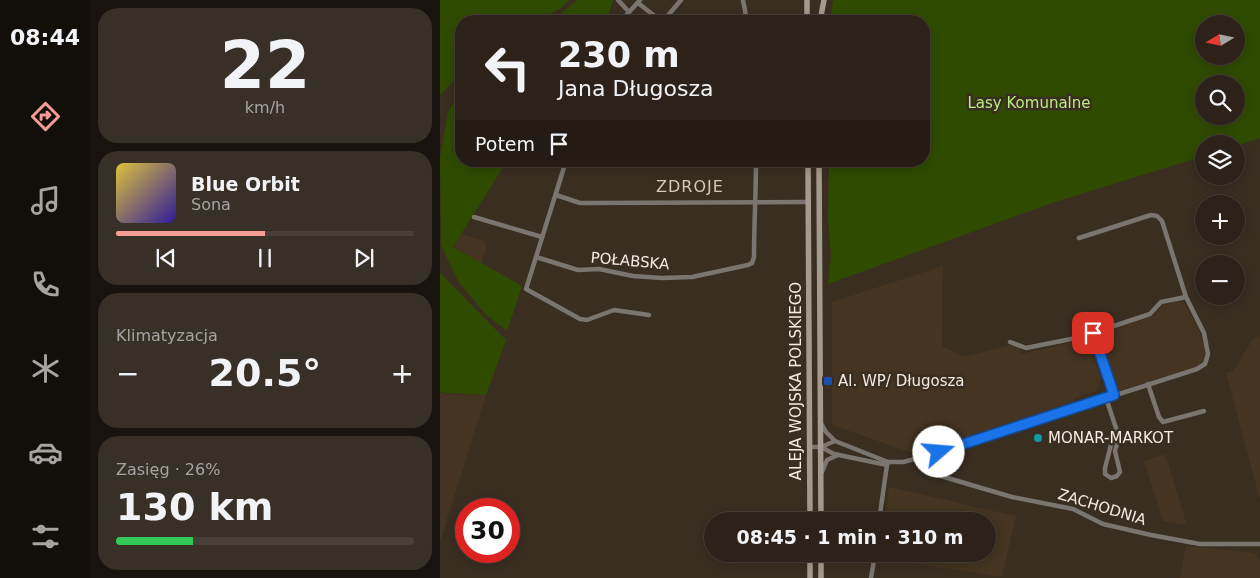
<!DOCTYPE html>
<html lang="pl">
<meta charset="utf-8">
<style>
:root{--surface:#2c2219;--page:#382f26;--text:#f1f3f6;--muted:#a6a4a2;--line:#483f38;--accent:#f59c94}
body{margin:0;font-family:"DejaVu Sans",sans-serif;background:var(--page);color:var(--text);height:100vh;display:flex;flex-direction:column;font-size:19px;white-space:nowrap}
*{box-sizing:border-box;margin:0}
p{font-size:16px;color:var(--muted)}
.icon{flex:none;width:28px;height:28px;fill:none;stroke:currentColor;stroke-width:2;stroke-linecap:round;stroke-linejoin:round}
.map{position:relative;flex:1;overflow:hidden}
.sheet{display:flex;flex-direction:column;gap:8px;padding:8px;background:#18130e;width:350px}
.sheet>*{flex:none}
.hud{position:absolute;left:15px;top:15px;width:475px;height:152px;border-radius:20px;box-shadow:0 2px 12px #0003,0 0 0 1px var(--line);background:#2c2219;color:var(--text);overflow:hidden}
.needle{width:32px;rotate:260deg}
.fabs{position:absolute;left:755px;top:15px;display:grid;gap:10px}
.fabs a{display:grid;place-items:center;width:50px;height:50px;border-radius:50%;background:var(--surface);box-shadow:0 2px 12px #0003,0 0 0 1px var(--line);font-size:25px}
.speed{position:absolute;left:15px;top:498px;display:flex;gap:10px;font-size:25px;font-weight:700;text-align:center}
.speed>*{display:grid;place-content:center;width:65px;height:65px;border-radius:50%;background:var(--surface);box-shadow:0 2px 12px #0003,0 0 0 1px var(--line);line-height:1}
.speed .limit{border:8px solid #d22;background:#fff;color:#111}
.pin{position:absolute;display:grid;place-items:center;width:42px;height:42px;color:#fff;margin:-21px;border-radius:10px;box-shadow:0 2px 8px #0006}
.me{position:absolute;width:55px;margin:-28px;rotate:72deg;stroke-linejoin:round;filter:drop-shadow(0 0 4px #0008)}
.turn{display:flex;align-items:center;gap:18px;height:105px;padding:0 20px;font-size:22px}
.turn .icon{width:65px;height:65px;stroke-width:2.5}
.turn b{display:block;font-size:35px;line-height:42px}
.then{display:flex;align-items:center;height:48px;padding:0 20px;background:#0003;gap:10px;font-size:19px}
.big{font-size:38px;font-weight:700;line-height:1.1}
.sheet .widget{flex:1;display:flex;flex-direction:column;justify-content:center;gap:8px;min-width:0;padding:0 18px;border-radius:20px;background:var(--page)}
.sheet .dial{align-items:center;gap:0}
.dial b{font-size:65px;line-height:1}
.song{display:flex;align-items:center;gap:15px}
.cover{width:60px;height:60px;border-radius:8px;background:linear-gradient(135deg,hsl(50 70% 55%),hsl(250 70% 35%))}
.played{height:5px;border-radius:2px;background:linear-gradient(90deg,var(--accent) 50%,var(--line) 50%)}
.keys{display:flex;justify-content:space-around;direction:ltr}
.heat{display:flex;justify-content:space-between;align-items:center;font-size:28px;direction:ltr}
.charge{height:8px;border-radius:4px;background:linear-gradient(90deg,#34c759 26%,var(--line) 0)}
.trip{position:absolute;left:264px;top:512px;width:292px;height:50px;border-radius:25px;background:var(--surface);box-shadow:0 2px 12px #0003,0 0 0 1px var(--line);font-weight:700;line-height:50px;text-align:center}
main{display:flex;flex:1;min-height:0}
.tab-bar{display:flex;flex-direction:column;width:90px;justify-content:space-around;align-items:center;background:#120e0a;color:var(--muted)}
.tab-bar .icon{width:35px;height:35px}
.tab-bar .on{color:var(--accent)}
.tab-bar b{font-size:22px;color:var(--text)}
.map>svg:first-child{display:block}
.built{fill:#443421}
.green{fill:#2f4b00;fill-rule:evenodd}
.lines{fill:none;stroke-linecap:round;stroke-linejoin:round}
.street{stroke:#7a756e;stroke-width:4.5}
.secondary{stroke:#a49b90;stroke-width:5.5}
.route-casing{stroke:#114b97;stroke-width:12}
.route{stroke:#1a73e8;stroke-width:9}
.transit-dot{fill:#1a4fb4;stroke:#3a2e21;stroke-width:2}
.culture-dot{fill:#0f9aa8;stroke:#3a2e21;stroke-width:2}
.labels{text-anchor:middle;stroke-width:5;stroke-linejoin:round;paint-order:stroke}
.park-label{font-size:15px;fill:#b8eb82;stroke:#3a2e21}
.street-label{font-size:15px;fill:#f3ebe3;stroke:#3a2e21}
.poi-label{font-size:15px;fill:#f3ebe3;stroke:#3a2e21;text-anchor:start}
.neighbourhood-label{font-size:16px;letter-spacing:1px;fill:#d7c8b8;stroke:#3a2e21}
</style>
<main>
<nav class="tab-bar">
<b>08:44</b>
<svg class="icon on" aria-label="directions" viewBox="0 0 24 24"><path d="M12 3l9 9-9 9-9-9zM9 14v-3h6M13 9l2 2-2 2"/></svg>
<svg class="icon" aria-label="music" viewBox="0 0 24 24"><path d="M9 18V5l10-2v13"/><circle cx="6" cy="18" r="3"/><circle cx="16" cy="16" r="3"/></svg>
<svg class="icon" aria-label="phone" viewBox="0 0 24 24"><path d="M5 4h4l2 5-3 2q2 4 5 5l2-3 5 2v4C11 20 4 13 5 4z"/></svg>
<svg class="icon" aria-label="climate" viewBox="0 0 24 24"><path d="M12 3v18M4 7l16 10M4 17L20 7"/></svg>
<svg class="icon" aria-label="car" viewBox="0 0 24 24"><path d="M5 17H2v-5l4-1 3-4h7l3 4 3 1v5h-3M9 17h6M6 11h13"/><circle cx="7" cy="17" r="2"/><circle cx="17" cy="17" r="2"/></svg>
<svg class="icon" aria-label="filters" viewBox="0 0 24 24"><path d="M4 7h16M4 17h16"/><circle cx="9" cy="7" r="2"/><circle cx="15" cy="17" r="2"/></svg>
</nav>
<section class="sheet">
<div class="widget dial"><b>22</b><p>km/h</p></div>
<div class="widget">
<div class="song"><i class="cover"></i><div><b>Blue Orbit</b><p>Sona</p></div></div>
<div class="played"></div>
<div class="keys"><svg class="icon" aria-label="previous" viewBox="0 0 24 24"><path d="M18 5L8 12l10 7zM5 5v14"/></svg><svg class="icon" aria-label="pause" viewBox="0 0 24 24"><path d="M8 5v14M16 5v14"/></svg><svg class="icon" aria-label="next" viewBox="0 0 24 24"><path d="M6 5l10 7-10 7zM19 5v14"/></svg></div>
</div>
<div class="widget"><p>Klimatyzacja</p>
<div class="heat"><a>−</a><b class="big">20.5°</b><a>+</a></div>
</div>
<div class="widget"><p>Zasięg · 26%</p><b class="big">130 km</b><div class="charge"></div></div>
</section>
<div class="map">
<svg width="820" height="578" viewBox="0 0 820 578">
<rect width="100%" height="100%" fill="#3a2e21"/>
<g class="built">
<path d="M21 234 44 241 47 246 41 263 13 246Z"/>
<path d="M503 266 502 346 524 357 570 345 579 348 581 354 647 339 661 378 656 391 634 398 636 404 478 455 392 425V302Z"/>
<path d="M742 299 759 330 764 345 765 357 762 365 678 391 676 390 659 335 715 315 721 306Z"/>
<path d="M820 336V500L786 373 793 371 813 339Z"/>
<path d="M0 392 3 394 46 395 0 542Z"/>
<path d="M725 454 747 525 723 521 704 461Z"/>
<path d="M449 487 576 516 562 577 439 558V554H548V521H444Z"/>
<path d="M746 546 814 553 820 560V578H740Z"/>
</g>
<g class="green">
<path d="M0 0H130L121 8 98 21H21V73L0 95Z"/>
<path d="M138 0H173L167 21H108L123 12Z"/>
<path d="M393 0H820V138L796 146V144H764V156L615 202 388 284 391 256 388 218 389 161H484V21H390ZM764 24H796V56H764ZM764 84H796V116H764Z"/>
<path d="M21 91V161H67L13 247 82 286 67 331 45 314 18 281 1 245 0 158 8 112Z"/>
<path d="M0 273 66 340 46 395 4 393 0 391Z"/>
</g>
<g class="lines">
<g class="street">
<path d="M178 0 189 12"/>
<path d="M303 0 307 21"/>
<path d="M198 3 216 17 225 19H283L306 17"/>
<path d="M225 19 241 0"/>
<path d="M181 21 200 0"/>
<path d="M126 161 86 289 140 319 147 320 174 310 209 315"/>
<path d="M116 195 140 203H149L368 202"/>
<path d="M34 217 102 237"/>
<path d="M96 257 138 270 159 269 193 276 222 278 252 277 308 265 312 263 314 257C314 225 316 193 316 161"/>
<path d="M653 333 710 314 721 302 746 297"/>
<path d="M570 342 586 348 631 339 653 333 674 395"/>
<path d="M708 384 719 417 723 422 764 411"/>
<path d="M666 398 679 437 675 451 680 472 677 476 671 478 665 474V468L673 437H679"/>
<path d="M382 425 386 432 395 441 448 462"/>
<path d="M369 447H381L395 441"/>
<path d="M381 447 394 454 447 465"/>
<path d="M475 459 485 469 494 474 572 497 633 509 663 524 711 535 760 544H820"/>
<path d="M447 465 448 462H463L483 457 757 369 765 364 768 354 764 333 746 297 722 221 717 216 711 215 639 238"/>
<path d="M382 472 387 460 398 455"/>
<path d="M439 521 447 465"/>
<path d="M431 578 435 554"/>
</g>
<g class="secondary">
<path d="M367 0V21"/>
<path d="M380 21 384 0"/>
<path d="M368 161 370 521"/>
<path d="M379 161 381 521"/>
<path d="M370 554V578"/>
<path d="M381 554V578"/>
</g>
</g>
<g class="lines">
<g class="route-casing">
<path id="route" d="M499 452 674 395 653 333"/>
</g>
<use href="#route" class="route"/>
</g>
<rect class="transit-dot" x="383" y="376" width="10" height="10" rx="2.5"/>
<circle class="culture-dot" cx="598" cy="438" r="5"/>
<g class="labels">
<g class="park-label">
<text x="589" y="108">Lasy Komunalne</text>
</g>
<g class="street-label">
<text transform="translate(190 261) rotate(5)" y="5">POŁABSKA</text>
<text transform="translate(356 381) rotate(-90)" y="5">ALEJA WOJSKA POLSKIEGO</text>
<text transform="translate(662 507) rotate(17)" y="5">ZACHODNIA</text>
</g>
<g class="poi-label">
<text x="398" y="386">Al. WP/ Długosza</text>
<text x="608" y="443">MONAR-MARKOT</text>
</g>
<g class="neighbourhood-label">
<text x="250" y="192">ZDROJE</text>
</g>
</g>
</svg>
<div class="fabs">
<a><svg class="needle" viewBox="-14 -14 28 28"><path d="M0-13l5 13h-10z" fill="#e53935"/><path d="M0 13l5-13h-10z" fill="#a6a4a2"/></svg></a>
<a><svg class="icon" aria-label="search" viewBox="0 0 24 24"><circle cx="10" cy="10" r="6"/><path d="M15 15l6 6"/></svg></a>
<a><svg class="icon" aria-label="layers" viewBox="0 0 24 24"><path d="M12 4l9 5-9 5-9-5zM3 14l9 5 9-5"/></svg></a>
<a>+</a>
<a>−</a>
</div>
<div class="speed"><div class="limit">30</div></div>
<div class="pin" style="left:653px;top:333px;background:#d93025"><svg class="icon" aria-label="arrive" viewBox="0 0 24 24"><path d="M6 21V4h12l-3 4 3 4H6"/></svg></div>
<svg class="me" style="left:499px;top:452px" viewBox="-20 -20 40 40"><circle r="19" fill="#fff"/><path d="M0-13L10 11 0 6-10 11z" fill="#1a73e8"/></svg>
<div class="trip">08:45 · 1 min · 310 m</div>
<div class="hud">
<div class="turn"><svg class="icon" aria-label="left" viewBox="0 0 24 24"><path d="M17 20v-9H6M10 6l-5 5 5 5"/></svg><div><b>230 m</b>Jana Długosza</div></div>
<div class="then">Potem<svg class="icon" aria-label="arrive" viewBox="0 0 24 24"><path d="M6 21V4h12l-3 4 3 4H6"/></svg></div>
</div>
</div>
</main>
